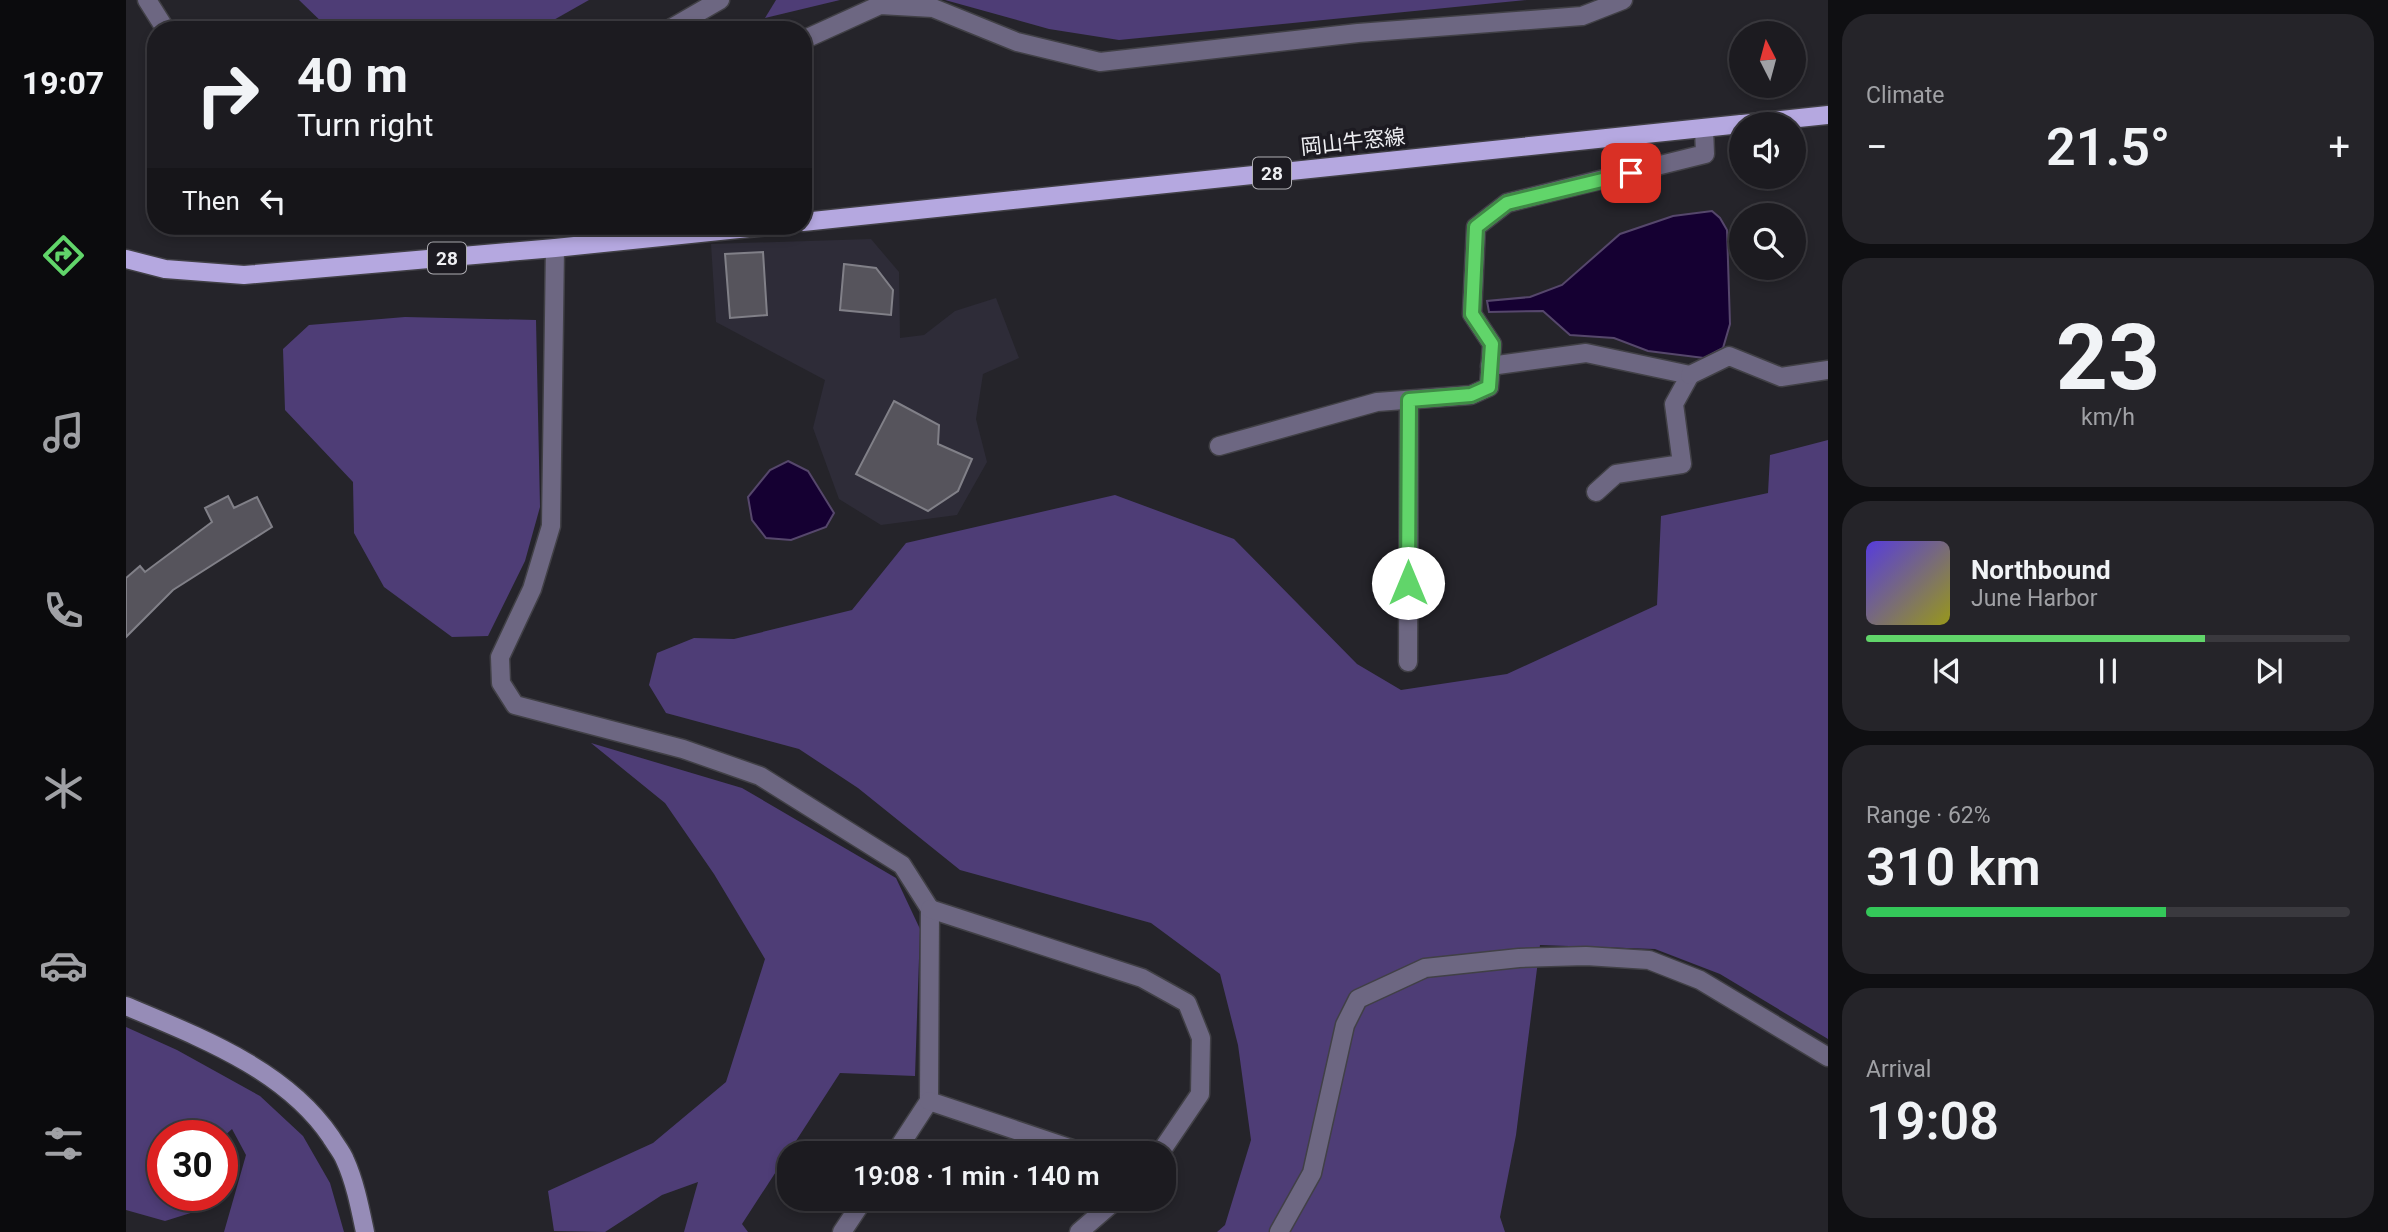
<!DOCTYPE html>
<meta charset="utf-8">
<style>
:root{--surface:#1c1b20;--page:#252429;--text:#f1f3f6;--muted:#a0a1a5;--line:#3a393e;--accent:#61d56a}
body{margin:0;font-family:Roboto,"Noto Sans JP",sans-serif;background:var(--page);color:var(--text);height:100vh;display:flex;flex-direction:column;font-size:26px;white-space:nowrap}
*{box-sizing:border-box;margin:0}
p{font-size:23px;color:var(--muted)}
.icon{flex:none;width:38px;height:38px;fill:none;stroke:currentColor;stroke-width:2;stroke-linecap:round;stroke-linejoin:round}
.map{position:relative;flex:1;overflow:hidden}
.sheet{display:flex;flex-direction:column;gap:14px;padding:14px;background:#0f0f12;width:560px}
.sheet>*{flex:none}
.guide{position:absolute;left:21px;top:21px;width:665px;height:214px;border-radius:28px;box-shadow:0 4px 10px #0003,0 0 0 2px var(--line);background:#1c1b20;color:var(--text);overflow:hidden}
.needle{width:46px;rotate:354deg}
.controls{position:absolute;left:1603px;top:21px;display:grid;gap:14px}
.controls a{display:grid;place-items:center;width:77px;height:77px;border-radius:50%;background:var(--surface);box-shadow:0 4px 10px #0003,0 0 0 2px var(--line);font-size:35px}
.speed{position:absolute;left:21px;top:1120px;display:flex;gap:14px;font-size:35px;font-weight:700;text-align:center}
.speed>*{display:grid;place-content:center;width:91px;height:91px;border-radius:50%;background:var(--surface);box-shadow:0 4px 10px #0003,0 0 0 2px var(--line);line-height:1}
.speed .limit{border:10px solid #d22;background:#fff;color:#111}
.pin{position:absolute;display:grid;place-items:center;width:60px;height:60px;color:#fff;margin:-30px;border-radius:14px;box-shadow:0 4px 10px #0006}
.me{position:absolute;width:77px;margin:-38px;rotate:0deg;stroke-linejoin:round;filter:drop-shadow(0 0 5px #0008)}
.turn{display:flex;align-items:center;gap:24px;height:147px;padding:0 35px;font-size:32px}
.turn .icon{width:91px;height:91px;stroke-width:2.5}
.turn b{display:block;font-size:49px;line-height:60px}
.then{display:flex;align-items:center;height:66px;padding:0 35px;background:#0003;gap:14px;font-size:26px}
.big{font-size:52px;font-weight:600;line-height:1.1}
.sheet .card{flex:1;display:flex;flex-direction:column;justify-content:center;gap:10px;min-width:0;padding:0 24px;border-radius:28px;background:var(--page)}
.sheet .dial{align-items:center;gap:0}
.dial b{font-size:91px;line-height:1}
.song{display:flex;align-items:center;gap:21px}
.cover{width:84px;height:84px;border-radius:10px;background:linear-gradient(135deg,hsl(250 70% 55%),hsl(60 70% 35%))}
.played{height:7px;border-radius:4px;background:linear-gradient(90deg,var(--accent) 70%,var(--line) 70%)}
.keys{display:flex;justify-content:space-around;direction:ltr}
.heat{display:flex;justify-content:space-between;align-items:center;font-size:38px;direction:ltr}
.charge{height:10px;border-radius:5px;background:linear-gradient(90deg,#34c759 62%,var(--line) 0)}
.trip{position:absolute;left:651px;top:1141px;width:399px;height:70px;border-radius:28px;background:var(--surface);box-shadow:0 4px 10px #0003,0 0 0 2px var(--line);font-weight:600;line-height:70px;text-align:center}
main{display:flex;flex:1;min-height:0}
.dock{display:flex;flex-direction:column;width:126px;justify-content:space-around;align-items:center;background:#0b0b0d;color:var(--muted)}
.dock .icon{width:49px;height:49px}
.dock .current{color:var(--accent)}
.dock b{font-size:32px;color:var(--text)}
.map>svg:first-child{display:block}
.built{fill:#2e2c38}
.forest{fill:#4e3d76}
.water{fill:#150032;stroke:#56476c;stroke-width:2}
.building{fill:#56545c;stroke:#818088;stroke-width:2}
.lines{fill:none;stroke-linecap:round;stroke-linejoin:round}
.street-casing{stroke:#414046;stroke-width:21}
.secondary-casing{stroke:#414046;stroke-width:21}
.primary-casing{stroke:#414046;stroke-width:21}
.street{stroke:#6d6782;stroke-width:18}
.secondary{stroke:#968cb7;stroke-width:18}
.primary{stroke:#b5a8e0;stroke-width:18}
.route-casing{stroke:#3f8a45;stroke-width:18}
.route{stroke:#61d56a;stroke-width:12}
.labels{text-anchor:middle;stroke-width:7;stroke-linejoin:round;paint-order:stroke}
.shield{fill:#1c1a21;stroke:#afaeb3;stroke-width:2}
.shield-label{font-size:19px;font-weight:bold;fill:#eeeef2}
.street-label{font-size:21px;fill:#eeeef2;stroke:#1c1a21}
</style>
<main>
<nav class="dock">
<b>19:07</b>
<svg class="icon current" aria-label="directions" viewBox="0 0 24 24"><path d="M12 3l9 9-9 9-9-9zM9 14v-3h6M13 9l2 2-2 2"/></svg>
<svg class="icon" aria-label="music" viewBox="0 0 24 24"><path d="M9 18V5l10-2v13"/><circle cx="6" cy="18" r="3"/><circle cx="16" cy="16" r="3"/></svg>
<svg class="icon" aria-label="phone" viewBox="0 0 24 24"><path d="M5 4h4l2 5-3 2q2 4 5 5l2-3 5 2v4C11 20 4 13 5 4z"/></svg>
<svg class="icon" aria-label="climate" viewBox="0 0 24 24"><path d="M12 3v18M4 7l16 10M4 17L20 7"/></svg>
<svg class="icon" aria-label="car" viewBox="0 0 24 24"><path d="M5 17H2v-5l4-1 3-4h7l3 4 3 1v5h-3M9 17h6M6 11h13"/><circle cx="7" cy="17" r="2"/><circle cx="17" cy="17" r="2"/></svg>
<svg class="icon" aria-label="filters" viewBox="0 0 24 24"><path d="M4 7h16M4 17h16"/><circle cx="9" cy="7" r="2"/><circle cx="15" cy="17" r="2"/></svg>
</nav>
<div class="map">
<svg width="1702" height="1232" viewBox="0 0 1702 1232">
<rect width="100%" height="100%" fill="#25242a"/>
<path class="built" d="M745 239 773 272 774 338 798 335 829 311 870 298 893 358 857 374 850 419 861 462 831 515 755 525 713 499 687 428 699 380 590 322 585 244Z"/>
<g class="forest">
<path d="M173 0H463L410 30H204Z"/>
<path d="M650 0H714L639 18Z"/>
<path d="M819 0H1401L993 40 923 29Z"/>
<path d="M279 317 410 320 414 507 399 561 362 636 326 637 258 587 228 533 227 482 159 410 157 349 183 325Z"/>
<path d="M1702 440V1039L1594 974 1529 949 1414 945 1390 1135 1374 1217 1379 1232H1091L1099 1225 1125 1140 1112 1045 1094 974 1025 923 834 870 732 788 673 749 540 713 523 685 531 653 568 638 608 639 726 610 780 543 989 495 1108 539 1231 664 1275 690 1381 674 1531 605 1535 516 1642 493 1644 455Z"/>
<path d="M465 743 616 788 770 878 794 929 789 1076 714 1073 616 1224 622 1232H558L572 1182 536 1195 479 1232 428 1231 422 1191 527 1143 600 1082 639 959 588 874 539 803Z"/>
<path d="M0 1027 51 1050 134 1096 177 1136 204 1183 218 1232H98L120 1155 106 1129 96 1138V1136H37V1195H78L71 1211 39 1221 0 1210Z"/>
</g>
<g class="water">
<path d="M1586 211 1594 218 1601 230 1604 324 1597 348 1578 358 1522 351 1488 338 1444 335 1417 311 1363 312 1361 301 1404 297 1436 285 1494 234 1547 216Z"/>
<path d="M662 461 682 471 708 513 700 527 665 540 640 538 626 520 622 497 644 470Z"/>
</g>
<g class="building">
<path d="M637 252 641 315 604 318 599 254Z"/>
<path d="M718 264 750 268 767 290 765 315 714 310Z"/>
<path d="M768 401 813 425 812 444 846 459 832 491 802 511 730 474Z"/>
<path d="M102 496 108 508 131 497 146 527 47 590 0 637V578L14 566 19 572 86 522 79 508Z"/>
</g>
<g class="lines">
<g class="street-casing">
<g id="street">
<path d="M21 0 40 30"/>
<path d="M542 30 594 0"/>
<path d="M677 40 754 5 807 8 891 42 974 62 1232 33 1456 16 1497 0"/>
<path d="M429 248 425 526 406 589 374 657 375 683 389 705 557 749 634 776 776 865 804 909 803 1101 769 1153"/>
<path d="M1364 366 1460 353 1564 375 1548 404 1556 464 1490 474 1470 492"/>
<path d="M1564 375 1603 356 1655 377 1702 370"/>
<path d="M1093 446 1251 402 1345 395 1363 387 1366 344 1346 314 1350 227 1381 203 1579 154 1578 128"/>
<path d="M1282 662 1283 400"/>
<path d="M804 909 1016 978 1061 1003 1075 1038 1074 1094 1034 1153"/>
<path d="M803 1101 958 1153"/>
<path d="M716 1232 738 1199"/>
<path d="M953 1232 991 1199"/>
<path d="M1153 1232 1186 1173 1219 1025 1232 999 1299 968 1393 958 1460 956 1523 960 1574 980 1702 1057"/>
</g>
</g>
<g class="secondary-casing">
<path id="secondary" d="M0 1006C73 1037 159 1069 205 1137 209 1144 216 1152 219 1160 229 1182 234 1208 239 1232"/>
</g>
<g class="primary-casing">
<g id="primary">
<path d="M1616 124 1702 115"/>
<path d="M677 222 1615 124"/>
<path d="M0 259 39 269 118 275 429 248 643 226"/>
</g>
</g>
<use href="#street" class="street"/>
<use href="#secondary" class="secondary"/>
<use href="#primary" class="primary"/>
</g>
<g class="lines">
<g class="route-casing">
<path id="route" d="M1282 583 1283 400 1345 395 1363 387 1366 344 1346 314 1350 227 1381 203 1505 173"/>
</g>
<use href="#route" class="route"/>
</g>
<g class="labels">
<g class="shield">
<rect x="1127" y="157.5" width="38" height="31" rx="5"/>
<rect x="302" y="242.5" width="38" height="31" rx="5"/>
</g>
<g class="shield-label">
<text x="1146" y="180">28</text>
<text x="321" y="265">28</text>
</g>
<g class="street-label">
<text transform="translate(1227 142) rotate(-6)" y="7">岡山牛窓線</text>
</g>
</g>
</svg>
<div class="controls">
<a><svg class="needle" viewBox="-14 -14 28 28"><path d="M0-13l5 13h-10z" fill="#e53935"/><path d="M0 13l5-13h-10z" fill="#a0a1a5"/></svg></a>
<a><svg class="icon" aria-label="sound" viewBox="0 0 24 24"><path d="M4 9h4l5-4v14l-5-4H4zM17 9q2 3 0 6"/></svg></a>
<a><svg class="icon" aria-label="search" viewBox="0 0 24 24"><circle cx="10" cy="10" r="6"/><path d="M15 15l6 6"/></svg></a>
</div>
<div class="speed"><div class="limit">30</div></div>
<div class="pin" style="left:1505px;top:173px;background:#d93025"><svg class="icon" aria-label="arrive" viewBox="0 0 24 24"><path d="M6 21V4h12l-3 4 3 4H6"/></svg></div>
<svg class="me" style="left:1282px;top:583px" viewBox="-20 -20 40 40"><circle r="19" fill="#fff"/><path d="M0-13L10 11 0 6-10 11z" fill="#61d56a"/></svg>
<div class="trip">19:08 · 1 min · 140 m</div>
<div class="guide">
<div class="turn"><svg class="icon" aria-label="right" viewBox="0 0 24 24"><path d="M7 20v-9h11M14 6l5 5-5 5"/></svg><div><b>40 m</b>Turn right</div></div>
<div class="then">Then<svg class="icon" aria-label="left" viewBox="0 0 24 24"><path d="M17 20v-9H6M10 6l-5 5 5 5"/></svg></div>
</div>
</div>
<section class="sheet">
<div class="card"><p>Climate</p>
<div class="heat"><a>−</a><b class="big">21.5°</b><a>+</a></div>
</div>
<div class="card dial"><b>23</b><p>km/h</p></div>
<div class="card">
<div class="song"><i class="cover"></i><div><b>Northbound</b><p>June Harbor</p></div></div>
<div class="played"></div>
<div class="keys"><svg class="icon" aria-label="previous" viewBox="0 0 24 24"><path d="M18 5L8 12l10 7zM5 5v14"/></svg><svg class="icon" aria-label="pause" viewBox="0 0 24 24"><path d="M8 5v14M16 5v14"/></svg><svg class="icon" aria-label="next" viewBox="0 0 24 24"><path d="M6 5l10 7-10 7zM19 5v14"/></svg></div>
</div>
<div class="card"><p>Range · 62%</p><b class="big">310 km</b><div class="charge"></div></div>
<div class="card"><p>Arrival</p><b class="big">19:08</b></div>
</section>
</main>
